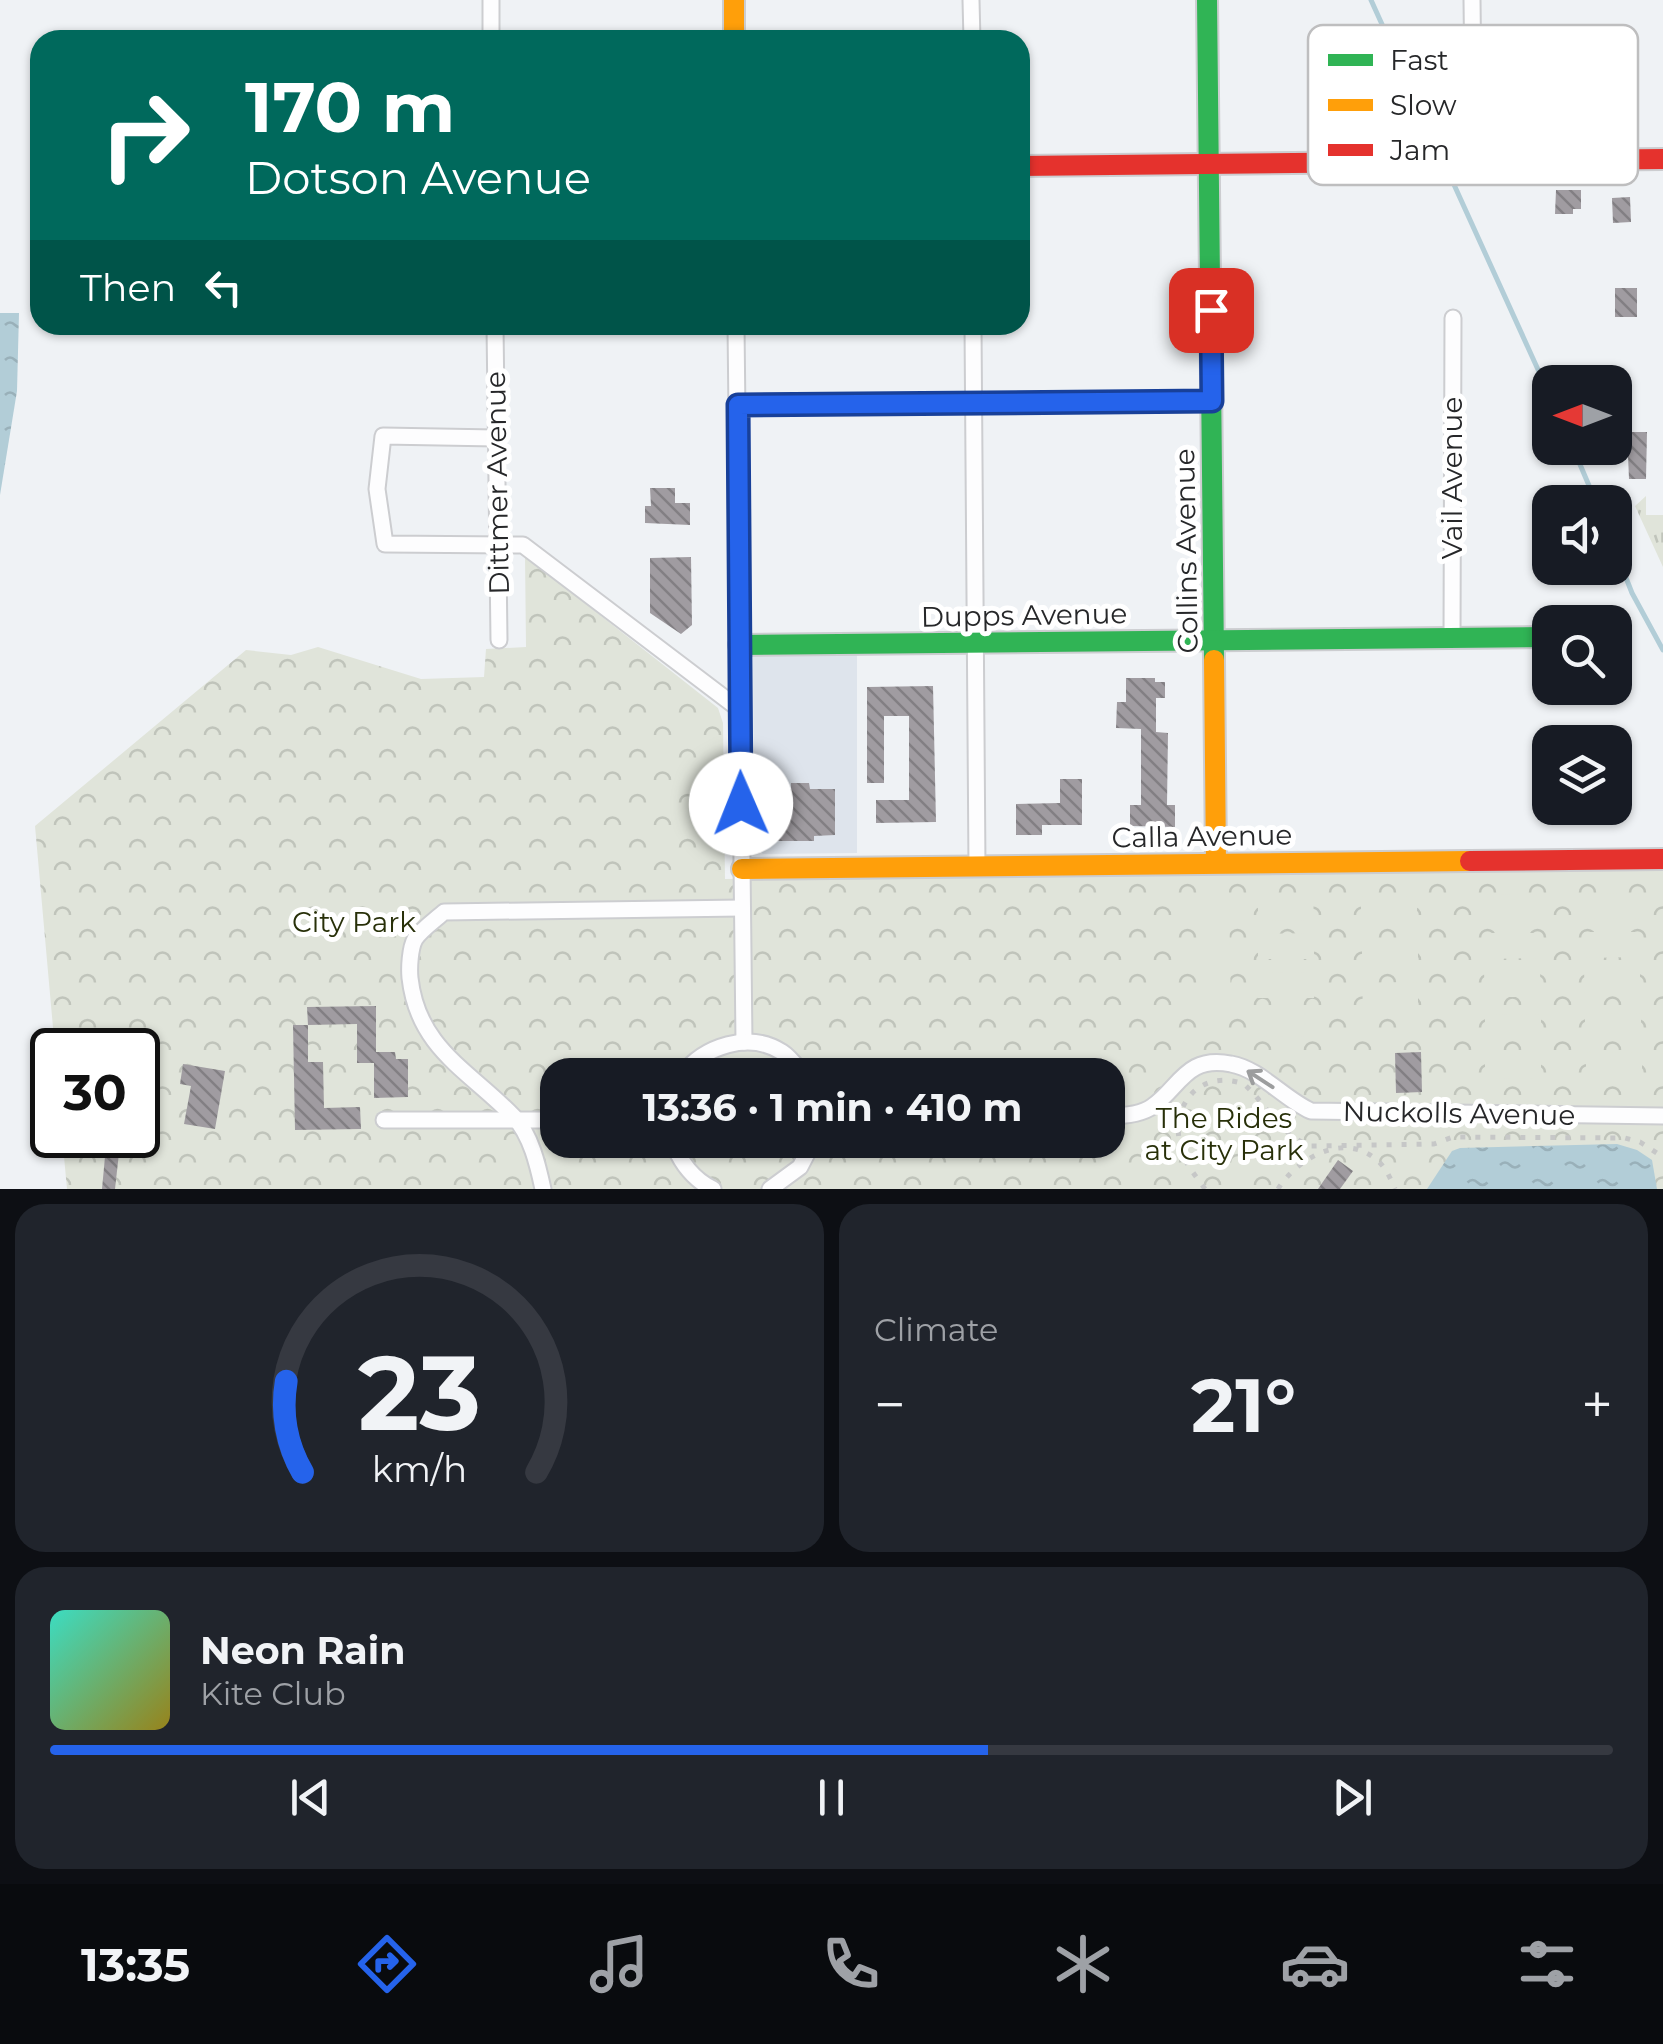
<!DOCTYPE html>
<meta charset="utf-8">
<style>
:root{--surface:#171b24;--page:#20242c;--text:#f1f3f6;--muted:#9ea1a6;--line:#363941;--accent:#2563eb}
body{margin:0;font-family:Montserrat,sans-serif;background:var(--page);color:var(--text);height:100vh;display:flex;flex-direction:column;font-size:38px;white-space:nowrap}
*{box-sizing:border-box;margin:0}
p{font-size:32px;color:var(--muted)}
.icon{flex:none;width:55px;height:55px;fill:none;stroke:currentColor;stroke-width:2;stroke-linecap:round;stroke-linejoin:round}
.map{position:relative;height:1189px;overflow:hidden}
.drawer{display:flex;flex-direction:column;gap:15px;padding:15px;background:#0d0f14;flex:1}
.drawer>*{flex:none}
.top-card{position:absolute;left:30px;top:30px;width:1000px;height:305px;border-radius:30px;box-shadow:0 2px 8px #0004;background:#00695c;color:#fff;overflow:hidden}
.needle{width:65px;rotate:270deg}
.fabs{position:absolute;left:1532px;top:365px;display:grid;gap:20px}
.fabs a{display:grid;place-items:center;width:100px;height:100px;border-radius:20px;background:var(--surface);box-shadow:0 2px 8px #0004;font-size:50px}
.speed{position:absolute;left:30px;top:1028px;display:flex;gap:20px;font-size:50px;font-weight:700;text-align:center}
.speed>*{display:grid;place-content:center;width:130px;height:130px;border-radius:50%;background:var(--surface);box-shadow:0 2px 8px #0004;line-height:1}
.speed .limit{border:5px solid #111;border-radius:15px;background:#fff;color:#111}
.pin{position:absolute;display:grid;place-items:center;width:85px;height:85px;color:#fff;margin:-42px;border-radius:20px;box-shadow:0 5px 15px #0006}
.me{position:absolute;width:110px;margin:-55px;rotate:359deg;stroke-linejoin:round;filter:drop-shadow(0 0 8px #0008)}
.turn{display:flex;align-items:center;gap:35px;height:210px;padding:0 50px;font-size:45px}
.turn .icon{width:130px;height:130px;stroke-width:2.5}
.turn b{display:block;font-size:70px;line-height:85px}
.then{display:flex;align-items:center;height:95px;padding:0 50px;background:#0003;gap:20px;font-size:38px}
.big{font-size:75px;font-weight:700;line-height:1.1}
.drawer .card{flex:1;display:flex;flex-direction:column;justify-content:center;gap:15px;min-width:0;padding:0 35px;border-radius:30px;background:var(--page)}
.drawer .dial{align-items:center;gap:0}
.dial svg{height:260px;overflow:visible;fill:none;stroke:var(--line);stroke-width:7;stroke-linecap:round;text-anchor:middle}
.dial text{fill:var(--text);stroke:none}
.song{display:flex;align-items:center;gap:30px}
.cover{width:120px;height:120px;border-radius:15px;background:linear-gradient(135deg,hsl(170 70% 55%),hsl(50 70% 35%))}
.played{height:10px;border-radius:5px;background:linear-gradient(90deg,var(--accent) 60%,var(--line) 60%)}
.keys{display:flex;justify-content:space-around;direction:ltr}
.heat{display:flex;justify-content:space-between;align-items:center;font-size:55px;direction:ltr}
.drawer .tiles{flex:1;display:grid;gap:15px;grid-template-columns:1fr 1fr}
.card:last-child{grid-column:span 2}
.trip{position:absolute;left:540px;top:1058px;width:585px;height:100px;border-radius:30px;background:var(--surface);box-shadow:0 2px 8px #0004;font-weight:700;line-height:100px;text-align:center}
.tabs{display:flex;height:160px;justify-content:space-around;align-items:center;background:#090b0e;color:var(--muted)}
.tabs .icon{width:70px;height:70px}
.tabs .active{color:var(--accent)}
.tabs b{font-size:45px;color:var(--text)}
.map>svg:first-child{display:block}
.built{fill:#dee4ec}
.grass{fill:url(#grass-tufts)}
.park{fill:url(#park-crowns);fill-rule:evenodd}
.garden{fill:#e0e4da}
.water{fill:url(#water-ripples)}
.lines{fill:none;stroke-linecap:round;stroke-linejoin:round}
.stream{stroke:#b2cdd7;stroke-width:5}
.building{fill:url(#building-back-hatch)}
.street-casing{stroke:#cccdd0;stroke-width:19}
.fast-casing{stroke:#cccdd0;stroke-width:24}
.slow-casing{stroke:#cccdd0;stroke-width:24}
.jam-casing{stroke:#cccdd0;stroke-width:24}
.street{stroke:#fdfdfe;stroke-width:15}
.fast{stroke:#30b455;stroke-width:20}
.slow{stroke:#ff9f0a;stroke-width:20}
.jam{stroke:#e5322d;stroke-width:20}
.rail{stroke:#c6c7c7;stroke-width:5;stroke-dasharray:5 10;stroke-linecap:butt}
.oneway{stroke:#9c9d9e}
.route-casing{stroke:#184099;stroke-width:25}
.route{stroke:#2563eb;stroke-width:18}
.labels{text-anchor:middle;stroke-width:10;stroke-linejoin:round;paint-order:stroke}
.street-label{font-size:28px;fill:#262729;stroke:#fff}
.park-label{font-size:28px;fill:#283009;stroke:#fff}
.key{fill:#fff;stroke:#bebebf;stroke-width:2.5}
.key-label{font-size:28px;fill:#262729}
</style>
<div class="map">
<svg width="1663" height="1189" viewBox="0 0 1663 1189">
<defs>
<pattern id="grass-tufts" width="24" height="20" patternUnits="userSpaceOnUse" patternTransform="scale(2.5)"><rect width="24" height="20" fill="#e0e4da"/><path d="M3 7l-1-3M5 7V3M7 7l1-3M15 17l-1-3M17 17v-4M19 17l1-3" fill="none" stroke="#c0c4bb"/></pattern>
<pattern id="park-crowns" width="20" height="18" patternUnits="userSpaceOnUse" patternTransform="scale(2.5)"><rect width="20" height="18" fill="#e0e4da"/><path d="M2 6a3 3 0 1 1 6 0M12 15a3 3 0 1 1 6 0" fill="none" stroke="#c0c4bb"/></pattern>
<pattern id="water-ripples" width="26" height="14" patternUnits="userSpaceOnUse" patternTransform="scale(2.5)"><rect width="26" height="14" fill="#b2cdd7"/><path d="M2 4q2-2 4 0t4 0M15 11q2-2 4 0t4 0" fill="none" stroke="#99b0b9"/></pattern>
<pattern id="building-back-hatch" width="6" height="6" patternUnits="userSpaceOnUse" patternTransform="scale(2.5)"><rect width="6" height="6" fill="#a09ca1"/><path d="M-1 5l2 2M0 0l6 6M5-1l2 2" fill="none" stroke="#827f83"/></pattern>
</defs>
<rect width="100%" height="100%" fill="#eff2f5"/>
<path class="built" d="M857 652V853L763 854 754 846 753 653Z"/>
<path class="grass" d="M1646 496V515H1663V567L1635 506Z"/>
<path class="park" d="M525 556 718 708 723 723 725 879 1663 867V1189H67L62 1135H138V1050H55L35 826 246 650 291 655 318 647 421 679 484 677 486 649 526 647ZM558 1075H1108V1140H558Z"/>
<g class="garden">
<path d="M1202 890H1229L1231 1021 1202 1022Z"/>
<path d="M1640 893V918L1584 919V894Z"/>
<path d="M1539 894V920H1484L1483 895Z"/>
<path d="M1258 895H1313L1314 920 1258 921Z"/>
<path d="M1417 896V922H1361V897Z"/>
<path d="M1584 932H1640V957L1585 958Z"/>
<path d="M1314 933V959H1258V934Z"/>
<path d="M1484 933H1539L1540 958 1484 959Z"/>
<path d="M1418 939V965H1362V940Z"/>
<path d="M1584 971H1640V996H1585Z"/>
<path d="M1314 972V998H1258V973Z"/>
<path d="M1484 972H1540L1541 997H1485Z"/>
<path d="M1418 982V1008H1363L1362 983Z"/>
<path d="M1258 1011H1314V1036L1259 1037Z"/>
<path d="M1641 1013V1039H1585V1014Z"/>
<path d="M1541 1014V1040H1485V1015Z"/>
<path d="M1642 1052V1078H1586V1053Z"/>
<path d="M1485 1053H1541V1078L1485 1079Z"/>
</g>
<g class="water">
<path d="M0 313H19L17 391 0 495Z"/>
<path d="M1617 1144 1637 1150 1652 1160 1657 1189H1427L1452 1151 1460 1148Z"/>
</g>
<g class="lines">
<g class="stream">
<path d="M1371 0 1442 157"/>
<path d="M1446 167 1550 396"/>
<path d="M1573 448 1596 502"/>
<path d="M1615 550 1632 593 1663 650"/>
</g>
</g>
<g class="building">
<path d="M1556 190H1581V209H1573V214H1555Z"/>
<path d="M1630 197 1631 222 1613 223 1612 198Z"/>
<rect x="1615" y="288" width="22" height="29"/>
<path d="M1627 432H1647L1646 479H1629Z"/>
<path d="M650 488H675V503H690V525L645 523V506H651Z"/>
<path d="M691 557 692 625 681 634 650 613V558Z"/>
<path d="M1126 678H1155V682H1165V698H1156V732L1168 733 1167 805H1175V827L1130 826V805H1141V729L1116 728 1117 702H1126Z"/>
<path d="M933 686 936 822 876 823V800H909V716H884V783H867V687Z"/>
<path d="M1060 779H1082V825H1042V835H1016V804L1060 803Z"/>
<path d="M791 783H809L810 789H835V835L814 836V841H770V814L784 813V789H791Z"/>
<path d="M376 1006V1052H395L396 1059H408V1097L374 1098V1063H357V1024L308 1025 307 1007Z"/>
<path d="M293 1025H308V1062H323L324 1108 360 1107 361 1129 295 1130Z"/>
<path d="M1421 1052 1422 1092 1396 1093 1395 1053Z"/>
<path d="M183 1064 225 1071 215 1129 184 1124 191 1086 180 1084Z"/>
<path d="M107 1135H121L115 1189H102Z"/>
<path d="M1338 1160 1353 1171 1340 1189H1318Z"/>
</g>
<g class="lines">
<g class="street-casing">
<g id="street">
<path d="M491 0V40"/>
<path d="M971 0 972 40"/>
<path d="M1472 0 1474 161"/>
<path d="M495 325 499 640"/>
<path d="M736 325 744 1042"/>
<path d="M973 325 977 867"/>
<path d="M738 405 1211 401"/>
<path d="M496 438 383 436 377 489 385 544 523 545 739 709"/>
<path d="M1452 638 1453 318"/>
<path d="M682 1075C704 1046 749 1031 782 1052 790 1057 797 1067 804 1075"/>
<path d="M1108 1116C1122 1116 1141 1115 1153 1106 1180 1087 1186 1055 1231 1064 1260 1069 1284 1099 1311 1111L1663 1116"/>
<path d="M384 1120H558"/>
<path d="M672 1140C680 1162 692 1179 713 1189"/>
<path d="M543 1189C538 1166 531 1135 514 1117 470 1071 418 1049 410 978 409 968 410 948 415 939 421 930 435 920 444 912L742 908"/>
<path d="M770 1189 800 1167 814 1140"/>
</g>
</g>
<g class="fast-casing">
<g id="fast">
<path d="M1207 0 1214 660"/>
<path d="M739 645 1550 637"/>
</g>
</g>
<g class="slow-casing">
<g id="slow">
<path d="M734 0V40"/>
<path d="M1214 660 1216 862"/>
<path d="M742 869 1470 861"/>
</g>
</g>
<g class="jam-casing">
<g id="jam">
<path d="M1020 166 1663 159"/>
<path d="M1470 861 1663 859"/>
</g>
</g>
<use href="#street" class="street"/>
<use href="#fast" class="fast"/>
<use href="#slow" class="slow"/>
<use href="#jam" class="jam"/>
<g class="rail">
<path d="M1205 1189C1196 1176 1185 1164 1181 1149 1169 1106 1199 1068 1244 1084 1266 1104 1281 1136 1311 1146L1434 1144 1453 1137 1625 1138 1640 1142 1663 1157"/>
<path d="M1278 1189C1296 1160 1340 1133 1373 1157 1384 1164 1390 1177 1395 1189"/>
</g>
</g>
<defs><path id="oneway-shaft" d="M-6 0H5M1.5-3L5.5 0L1.5 3" fill="none" stroke-width="1.6" stroke-linecap="round" stroke-linejoin="round" transform="scale(2.5)"/></defs>
<use class="oneway" href="#oneway-shaft" transform="translate(1260 1079) rotate(-147)"/>
<g class="lines">
<g class="route-casing">
<path id="route" d="M741 804 738 405 1212 401 1211 310"/>
</g>
<use href="#route" class="route"/>
</g>
<g class="labels">
<g class="street-label">
<text transform="translate(1452 478) rotate(-90)" y="10">Vail Avenue</text>
<text transform="translate(497 483) rotate(-91)" y="10">Dittmer Avenue</text>
<text transform="translate(1186 551) rotate(-91)" y="10">Collins Avenue</text>
<text transform="translate(1024 615) rotate(-1)" y="10">Dupps Avenue</text>
<text transform="translate(1202 836) rotate(-1)" y="10">Calla Avenue</text>
<text transform="translate(1459 1113) rotate(1)" y="10">Nuckolls Avenue</text>
</g>
<g class="park-label">
<text x="354" y="932">City Park</text>
<text x="1224" y="1128">The Rides<tspan x="1224" dy="32">at City Park</tspan></text>
</g>
</g>
<rect x="1308" y="25" width="330" height="160" rx="15" class="key"/>
<rect x="1328" y="54" width="45" height="12" fill="#30b455"/>
<rect x="1328" y="99" width="45" height="12" fill="#ff9f0a"/>
<rect x="1328" y="144" width="45" height="12" fill="#e5322d"/>
<g class="key-label">
<text x="1390" y="70">Fast</text>
<text x="1390" y="115">Slow</text>
<text x="1390" y="160">Jam</text>
</g>
</svg>
<div class="fabs">
<a><svg class="needle" viewBox="-14 -14 28 28"><path d="M0-13l5 13h-10z" fill="#e53935"/><path d="M0 13l5-13h-10z" fill="#9ea1a6"/></svg></a>
<a><svg class="icon" aria-label="sound" viewBox="0 0 24 24"><path d="M4 9h4l5-4v14l-5-4H4zM17 9q2 3 0 6"/></svg></a>
<a><svg class="icon" aria-label="search" viewBox="0 0 24 24"><circle cx="10" cy="10" r="6"/><path d="M15 15l6 6"/></svg></a>
<a><svg class="icon" aria-label="layers" viewBox="0 0 24 24"><path d="M12 4l9 5-9 5-9-5zM3 14l9 5 9-5"/></svg></a>
</div>
<div class="speed"><div class="limit">30</div></div>
<div class="pin" style="left:1211px;top:310px;background:#d93025"><svg class="icon" aria-label="arrive" viewBox="0 0 24 24"><path d="M6 21V4h12l-3 4 3 4H6"/></svg></div>
<svg class="me" style="left:741px;top:804px" viewBox="-20 -20 40 40"><circle r="19" fill="#fff"/><path d="M0-13L10 11 0 6-10 11z" fill="#2563eb"/></svg>
<div class="trip">13:36 · 1 min · 410 m</div>
<div class="top-card">
<div class="turn"><svg class="icon" aria-label="right" viewBox="0 0 24 24"><path d="M7 20v-9h11M14 6l5 5-5 5"/></svg><div><b>170 m</b>Dotson Avenue</div></div>
<div class="then">Then<svg class="icon" aria-label="left" viewBox="0 0 24 24"><path d="M17 20v-9H6M10 6l-5 5 5 5"/></svg></div>
</div>
</div>
<section class="drawer">
<div class="tiles">
<div class="card dial"><svg viewBox="0 0 100 80">
<path d="M14 69A42 42 0 1 1 86 69"/>
<path d="M14 69A42 42 0 0 1 9 41" stroke="#2563eb"/>
<text x="50" y="56" font-size="32" font-weight="700">23</text>
<text x="50" y="72" font-size="11">km/h</text>
</svg></div>
<div class="card"><p>Climate</p>
<div class="heat"><a>−</a><b class="big">21°</b><a>+</a></div>
</div>
<div class="card">
<div class="song"><i class="cover"></i><div><b>Neon Rain</b><p>Kite Club</p></div></div>
<div class="played"></div>
<div class="keys"><svg class="icon" aria-label="previous" viewBox="0 0 24 24"><path d="M18 5L8 12l10 7zM5 5v14"/></svg><svg class="icon" aria-label="pause" viewBox="0 0 24 24"><path d="M8 5v14M16 5v14"/></svg><svg class="icon" aria-label="next" viewBox="0 0 24 24"><path d="M6 5l10 7-10 7zM19 5v14"/></svg></div>
</div>
</div>
</section>
<nav class="tabs">
<b>13:35</b>
<svg class="icon active" aria-label="directions" viewBox="0 0 24 24"><path d="M12 3l9 9-9 9-9-9zM9 14v-3h6M13 9l2 2-2 2"/></svg>
<svg class="icon" aria-label="music" viewBox="0 0 24 24"><path d="M9 18V5l10-2v13"/><circle cx="6" cy="18" r="3"/><circle cx="16" cy="16" r="3"/></svg>
<svg class="icon" aria-label="phone" viewBox="0 0 24 24"><path d="M5 4h4l2 5-3 2q2 4 5 5l2-3 5 2v4C11 20 4 13 5 4z"/></svg>
<svg class="icon" aria-label="climate" viewBox="0 0 24 24"><path d="M12 3v18M4 7l16 10M4 17L20 7"/></svg>
<svg class="icon" aria-label="car" viewBox="0 0 24 24"><path d="M5 17H2v-5l4-1 3-4h7l3 4 3 1v5h-3M9 17h6M6 11h13"/><circle cx="7" cy="17" r="2"/><circle cx="17" cy="17" r="2"/></svg>
<svg class="icon" aria-label="filters" viewBox="0 0 24 24"><path d="M4 7h16M4 17h16"/><circle cx="9" cy="7" r="2"/><circle cx="15" cy="17" r="2"/></svg>
</nav>
